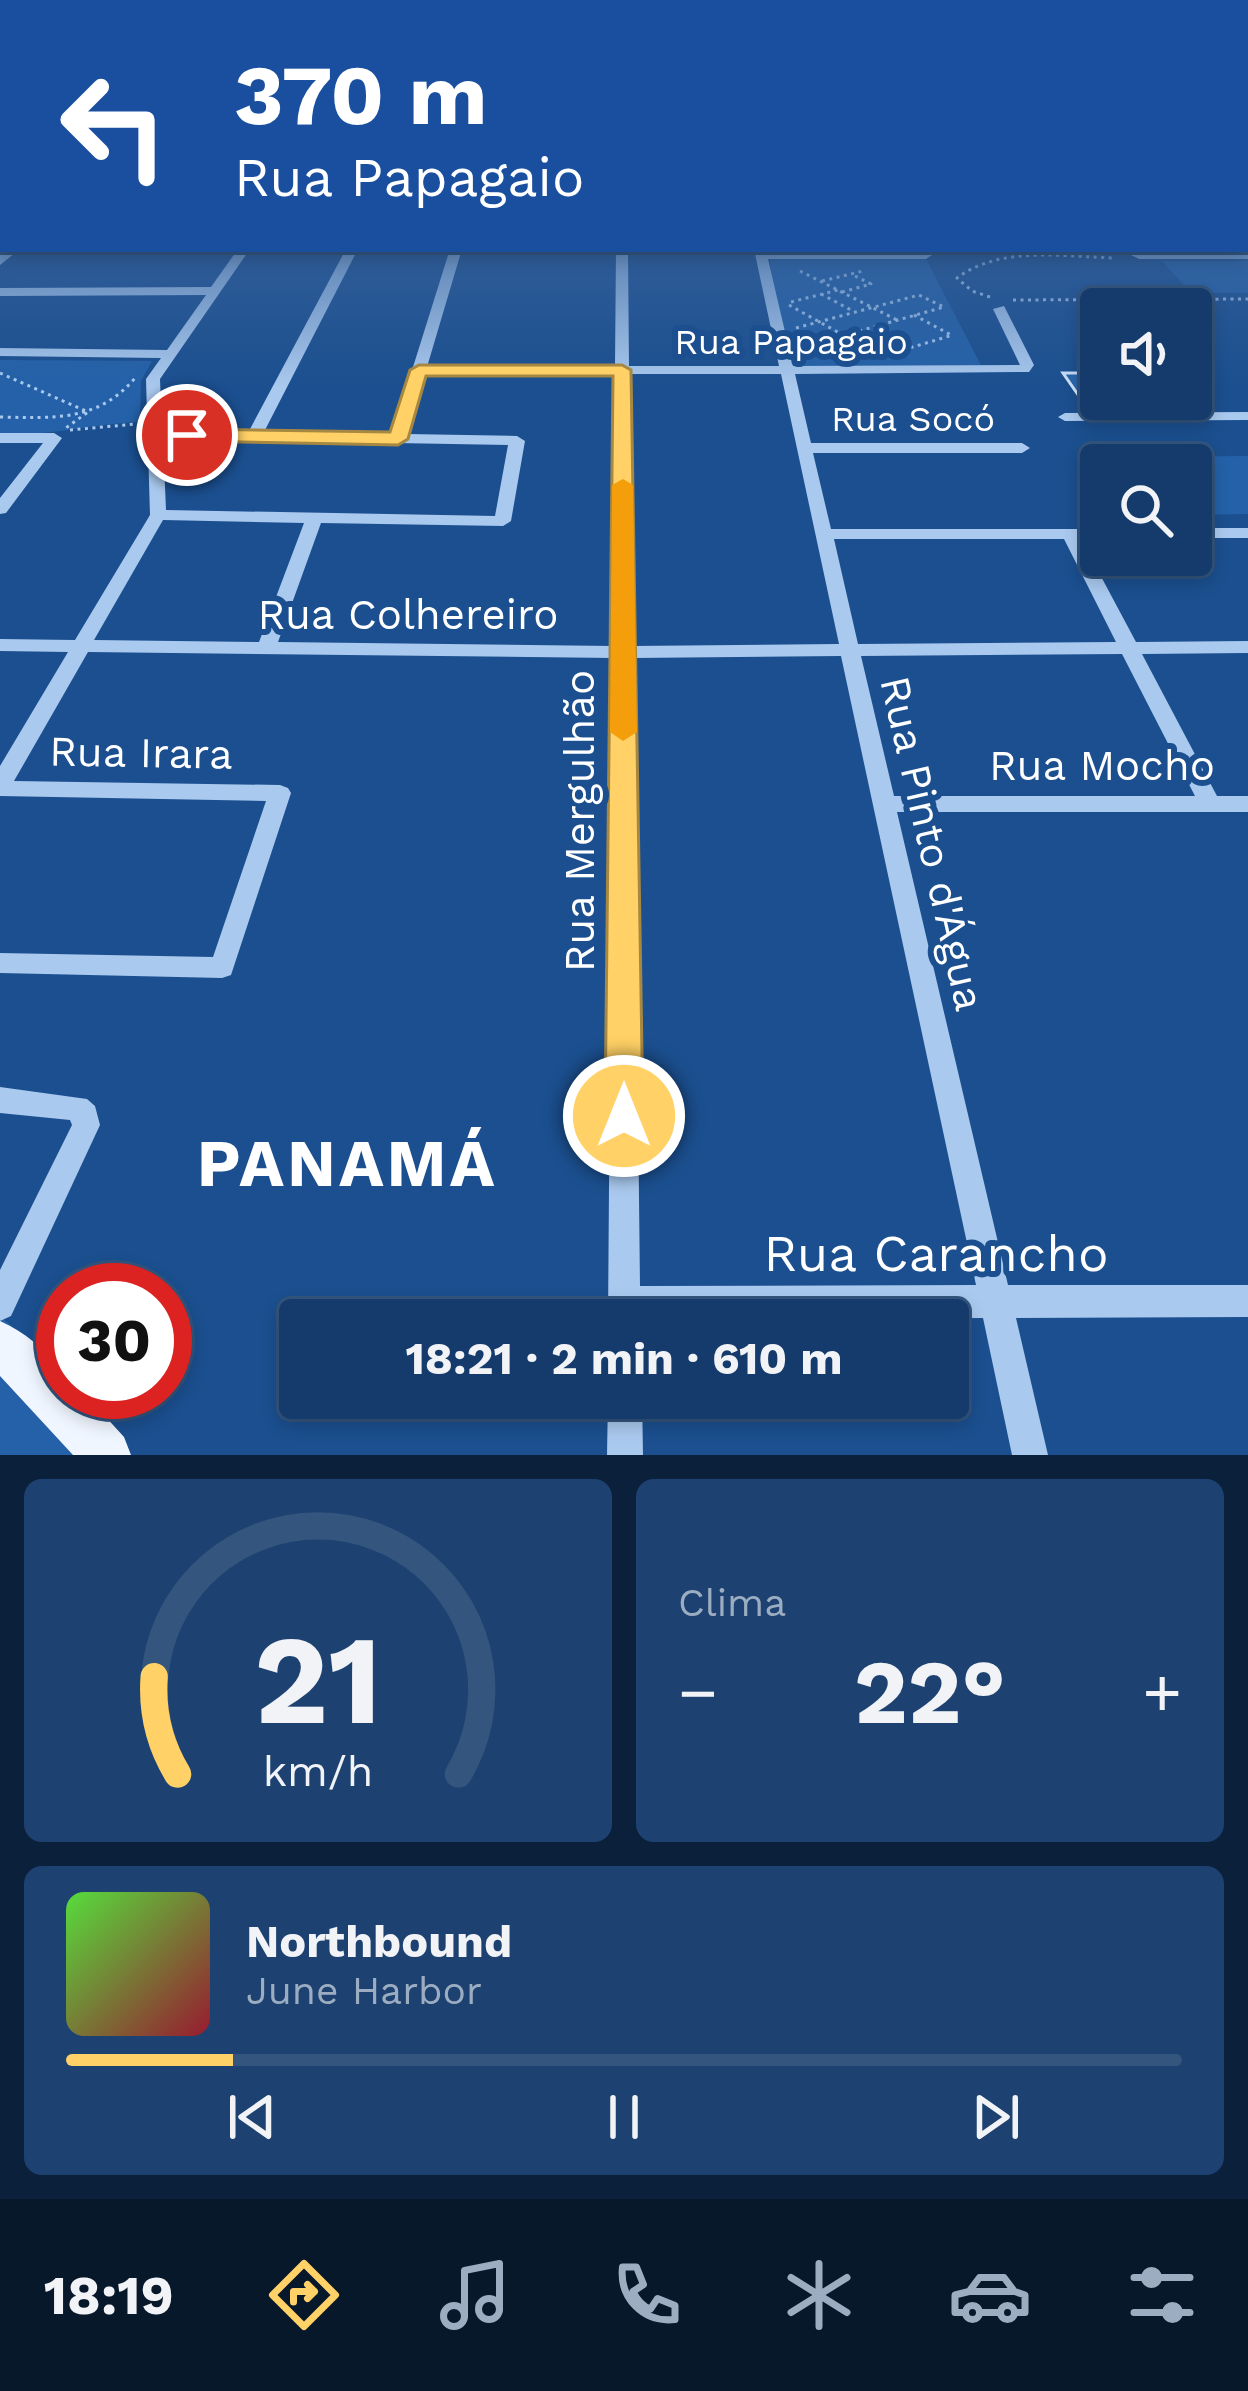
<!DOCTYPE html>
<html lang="pt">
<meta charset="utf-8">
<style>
:root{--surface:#143b6b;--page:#1d4271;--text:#f1f3f6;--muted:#9dadc1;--line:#33557e;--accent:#ffd166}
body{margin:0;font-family:"Work Sans",sans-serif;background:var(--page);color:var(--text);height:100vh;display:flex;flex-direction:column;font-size:45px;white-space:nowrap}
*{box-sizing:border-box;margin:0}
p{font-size:39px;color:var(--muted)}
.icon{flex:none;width:66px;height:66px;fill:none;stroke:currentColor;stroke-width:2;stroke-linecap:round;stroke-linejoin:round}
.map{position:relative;height:1455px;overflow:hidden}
.drawer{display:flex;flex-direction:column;gap:24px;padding:24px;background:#0b203b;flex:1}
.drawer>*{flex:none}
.hud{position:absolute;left:0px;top:0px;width:1248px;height:252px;box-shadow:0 6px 18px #0003,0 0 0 3px var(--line);background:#1a4fa0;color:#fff;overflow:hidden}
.fabs{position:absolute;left:1080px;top:288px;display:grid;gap:24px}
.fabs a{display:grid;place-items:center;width:132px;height:132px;border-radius:12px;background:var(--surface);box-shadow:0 6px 18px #0003,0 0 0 3px var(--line);font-size:60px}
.speed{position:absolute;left:36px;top:1263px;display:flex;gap:24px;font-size:60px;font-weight:700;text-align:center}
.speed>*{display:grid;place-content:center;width:156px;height:156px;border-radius:50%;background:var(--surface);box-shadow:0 6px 18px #0003,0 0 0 3px var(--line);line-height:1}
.speed .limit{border:18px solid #d22;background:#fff;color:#111}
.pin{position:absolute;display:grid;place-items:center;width:102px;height:102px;color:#fff;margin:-51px;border:6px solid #fff;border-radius:50%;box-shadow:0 3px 12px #0007}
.me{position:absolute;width:132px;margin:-66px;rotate:0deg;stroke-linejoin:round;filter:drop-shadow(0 0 9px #0008)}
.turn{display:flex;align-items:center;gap:42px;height:252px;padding:0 36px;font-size:54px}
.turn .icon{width:156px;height:156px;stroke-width:2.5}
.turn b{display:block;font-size:84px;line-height:102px}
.big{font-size:90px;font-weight:700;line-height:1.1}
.drawer .card{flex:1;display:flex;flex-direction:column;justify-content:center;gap:18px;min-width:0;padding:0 42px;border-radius:18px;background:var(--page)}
.drawer .dial{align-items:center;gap:0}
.dial svg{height:312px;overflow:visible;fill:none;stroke:var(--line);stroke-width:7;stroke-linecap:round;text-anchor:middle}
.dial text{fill:var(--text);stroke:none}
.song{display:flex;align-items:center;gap:36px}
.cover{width:144px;height:144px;border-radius:18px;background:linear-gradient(135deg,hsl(110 70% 55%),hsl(350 70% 35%))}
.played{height:12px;border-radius:6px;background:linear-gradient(90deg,var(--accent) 15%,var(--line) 15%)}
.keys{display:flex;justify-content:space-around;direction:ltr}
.heat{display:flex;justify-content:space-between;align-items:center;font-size:66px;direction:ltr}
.drawer .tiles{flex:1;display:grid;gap:24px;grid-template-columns:1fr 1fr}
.card:last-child{grid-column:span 2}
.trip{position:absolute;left:279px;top:1299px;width:690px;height:120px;border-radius:12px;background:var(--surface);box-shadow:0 6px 18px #0003,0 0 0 3px var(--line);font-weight:700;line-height:120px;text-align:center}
.tab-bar{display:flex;height:192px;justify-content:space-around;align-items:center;background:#08182b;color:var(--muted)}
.tab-bar .icon{width:84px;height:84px}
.tab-bar .selected{color:var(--accent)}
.tab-bar b{font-size:54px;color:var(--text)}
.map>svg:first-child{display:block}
.green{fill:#2461a8}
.building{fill:#2a66ad;stroke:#cfe3fa;stroke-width:3}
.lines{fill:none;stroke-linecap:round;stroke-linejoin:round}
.path{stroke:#a9c9ee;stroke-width:3;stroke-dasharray:3 4.5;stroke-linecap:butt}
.minor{fill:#a9c9ee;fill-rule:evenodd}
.major{fill:#f0f6ff;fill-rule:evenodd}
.route{fill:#ffd166;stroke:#a68842;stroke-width:3}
.slow{fill:#f59e0b}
.labels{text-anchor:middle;stroke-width:12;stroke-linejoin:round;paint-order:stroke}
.far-street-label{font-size:36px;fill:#fff;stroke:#1b4f8f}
.street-label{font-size:42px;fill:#fff;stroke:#1b4f8f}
.near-street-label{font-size:51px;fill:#fff;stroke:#1b4f8f}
.near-district-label{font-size:66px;font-weight:bold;letter-spacing:3px;fill:#fff;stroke:#1b4f8f}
</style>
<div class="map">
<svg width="1248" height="1455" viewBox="0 0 1248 1455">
<rect width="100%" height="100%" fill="#1b4f8f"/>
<g class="green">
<path d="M769 258 926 259 984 371 789 369Z"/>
<path d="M1162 261H1248V293H1191Z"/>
<path d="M0 360 152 361 141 381 140 422C92 424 48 436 0 435Z"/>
<path d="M1248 456V514L1191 515V465H1106L1101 457Z"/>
<path d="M0 1316 39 1350 63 1392 127 1455H0Z"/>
</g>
<path class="building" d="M1063 373H1101V398L1081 399Z"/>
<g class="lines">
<g class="path">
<path d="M800 271 897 320"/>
<path d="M822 281 863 271"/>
<path d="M842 292 871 284 851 274"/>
<path d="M821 294 853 311"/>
<path d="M990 297 972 291 957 278C1001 245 1065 257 1116 258"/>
<path d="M1013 300 1248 299"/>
<path d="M791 302 838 290"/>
<path d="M789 305 879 355"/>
<path d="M914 315 951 335"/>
<path d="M796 328 919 295 944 307 799 348"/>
<path d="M889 354 953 335"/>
<path d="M0 373 88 412 63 430"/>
<path d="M0 417C53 418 98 422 135 378"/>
<path d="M70 430 136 424"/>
</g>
<g class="minor">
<path d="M0 190 3 191V201L0 200Z"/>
<rect x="0" y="210" width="3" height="6"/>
<rect x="1245" y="218" width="3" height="6"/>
<path d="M7 249H20L0 265V255Z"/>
<path d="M238 249H250L160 379 162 430 249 431 346 249H358L264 432 392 434 450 249H462L427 367 615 366 616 249H628L629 366H779L754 249 926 251 932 255 926 259H768L793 366 1020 365 993 309 1004 306 1034 365 1029 372 795 374 811 443H1022L1030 448 1022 453H813L831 529H1101V539H1081L1136 642 1248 641V653L1142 654 1217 796H1248V812H897L1008 1285H1248V1317L1016 1318 1048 1455H1012L983 1318 608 1320 613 658 88 652 14 781 280 785 288 788 291 793 231 975 222 978 0 973V953L213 957 266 801 0 796V766L68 652 0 651V639L75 640 150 515 146 379 161 358 0 356V348L167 350 206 295 0 296V288L211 287ZM629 374H781L839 644 632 646ZM425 375H615L613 646 278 642 321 523 503 526 511 521 525 441 517 436 407 434ZM163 439 508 445 495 516 166 510ZM163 520 304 523 259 642 94 640ZM834 539H1064L1116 642 858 644ZM1122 654 1195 796H894L861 656ZM841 656 976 1285 640 1286 633 658Z"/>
<path d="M1119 249 1248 251V259H1139Z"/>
<path d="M1248 412V420L1065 421 1058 417 1065 413Z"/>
<path d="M0 433H54L62 438 6 513 0 514V498L43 443H0Z"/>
<rect x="1191" y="528" width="57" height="10"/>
<path d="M0 1087 87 1099 95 1106 100 1125 11 1316 0 1321V1270L72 1125 70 1120 0 1113Z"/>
<path d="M608 1398H642L643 1455H607Z"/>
</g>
<path class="major" d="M0 1321C25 1332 45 1350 63 1370V1392H83L124 1437 131 1455H73L0 1376Z"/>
</g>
<linearGradient id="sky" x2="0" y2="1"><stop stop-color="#0f2b4f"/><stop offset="0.47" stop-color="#39639b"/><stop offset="1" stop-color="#39639b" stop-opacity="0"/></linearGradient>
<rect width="1248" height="387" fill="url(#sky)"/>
<path class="route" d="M419 365H622L631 370 643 1116 637 1128 624 1133 611 1128 605 1116 613 376H426L408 439 398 445 187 441 177 435 187 429 390 432 410 370Z"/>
<path class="slow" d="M623 479 633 485 637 732 623 741 610 732 612 485Z"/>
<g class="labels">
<g class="far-street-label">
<text x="791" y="354">Rua Papagaio</text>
<text x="913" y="431">Rua Socó</text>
</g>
<g class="street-label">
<text x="408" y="629">Rua Colhereiro</text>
<text transform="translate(141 752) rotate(1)" y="15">Rua Irara</text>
<text x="1102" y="780">Rua Mocho</text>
<text transform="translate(579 821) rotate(-90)" y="15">Rua Mergulhão</text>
<text transform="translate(933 843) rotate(77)" y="15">Rua Pinto d'Água</text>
</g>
<g class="near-street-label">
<text x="936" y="1271">Rua Carancho</text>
</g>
<g class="near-district-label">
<text x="347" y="1186">PANAMÁ</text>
</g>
</g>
</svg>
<div class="fabs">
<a><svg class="icon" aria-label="sound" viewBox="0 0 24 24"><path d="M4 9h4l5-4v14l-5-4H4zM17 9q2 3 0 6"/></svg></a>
<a><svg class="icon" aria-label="search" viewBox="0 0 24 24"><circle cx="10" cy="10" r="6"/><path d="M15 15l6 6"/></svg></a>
</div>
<div class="speed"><div class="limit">30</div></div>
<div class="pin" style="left:187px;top:435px;background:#d93025"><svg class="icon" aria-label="arrive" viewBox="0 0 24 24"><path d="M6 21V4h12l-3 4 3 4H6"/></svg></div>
<svg class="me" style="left:624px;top:1116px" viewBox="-20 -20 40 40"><circle r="17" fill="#ffd166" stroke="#fff" stroke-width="3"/><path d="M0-11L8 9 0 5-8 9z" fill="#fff"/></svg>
<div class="trip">18:21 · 2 min · 610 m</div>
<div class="hud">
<div class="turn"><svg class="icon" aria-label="left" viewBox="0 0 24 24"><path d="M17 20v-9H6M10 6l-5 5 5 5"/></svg><div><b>370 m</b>Rua Papagaio</div></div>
</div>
</div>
<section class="drawer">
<div class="tiles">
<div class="card dial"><svg viewBox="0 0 100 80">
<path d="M14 69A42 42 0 1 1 86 69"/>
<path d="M14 69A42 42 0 0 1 8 44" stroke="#ffd166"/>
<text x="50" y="56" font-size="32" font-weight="700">21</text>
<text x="50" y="72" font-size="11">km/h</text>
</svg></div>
<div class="card"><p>Clima</p>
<div class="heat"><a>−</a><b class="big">22°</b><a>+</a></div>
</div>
<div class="card">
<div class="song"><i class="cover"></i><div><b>Northbound</b><p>June Harbor</p></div></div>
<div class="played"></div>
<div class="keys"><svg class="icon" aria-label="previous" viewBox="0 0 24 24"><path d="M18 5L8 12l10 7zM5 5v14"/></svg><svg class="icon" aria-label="pause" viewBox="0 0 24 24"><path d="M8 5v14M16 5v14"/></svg><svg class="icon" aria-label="next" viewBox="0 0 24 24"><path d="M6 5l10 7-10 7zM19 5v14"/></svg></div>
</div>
</div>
</section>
<nav class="tab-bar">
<b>18:19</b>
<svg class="icon selected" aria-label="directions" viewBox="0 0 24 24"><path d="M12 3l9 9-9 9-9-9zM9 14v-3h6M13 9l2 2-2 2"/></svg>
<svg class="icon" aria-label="music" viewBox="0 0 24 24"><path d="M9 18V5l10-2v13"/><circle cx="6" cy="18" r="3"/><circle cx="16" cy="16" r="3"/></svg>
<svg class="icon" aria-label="phone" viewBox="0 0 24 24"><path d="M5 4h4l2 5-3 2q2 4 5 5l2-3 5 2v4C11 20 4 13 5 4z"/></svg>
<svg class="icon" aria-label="climate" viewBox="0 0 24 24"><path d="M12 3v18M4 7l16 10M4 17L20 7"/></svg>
<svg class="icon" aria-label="car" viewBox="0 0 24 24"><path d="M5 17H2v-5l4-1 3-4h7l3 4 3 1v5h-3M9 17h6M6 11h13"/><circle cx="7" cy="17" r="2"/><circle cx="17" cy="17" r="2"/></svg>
<svg class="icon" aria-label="filters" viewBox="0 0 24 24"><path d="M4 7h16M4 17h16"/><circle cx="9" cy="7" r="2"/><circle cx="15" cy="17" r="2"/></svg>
</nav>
